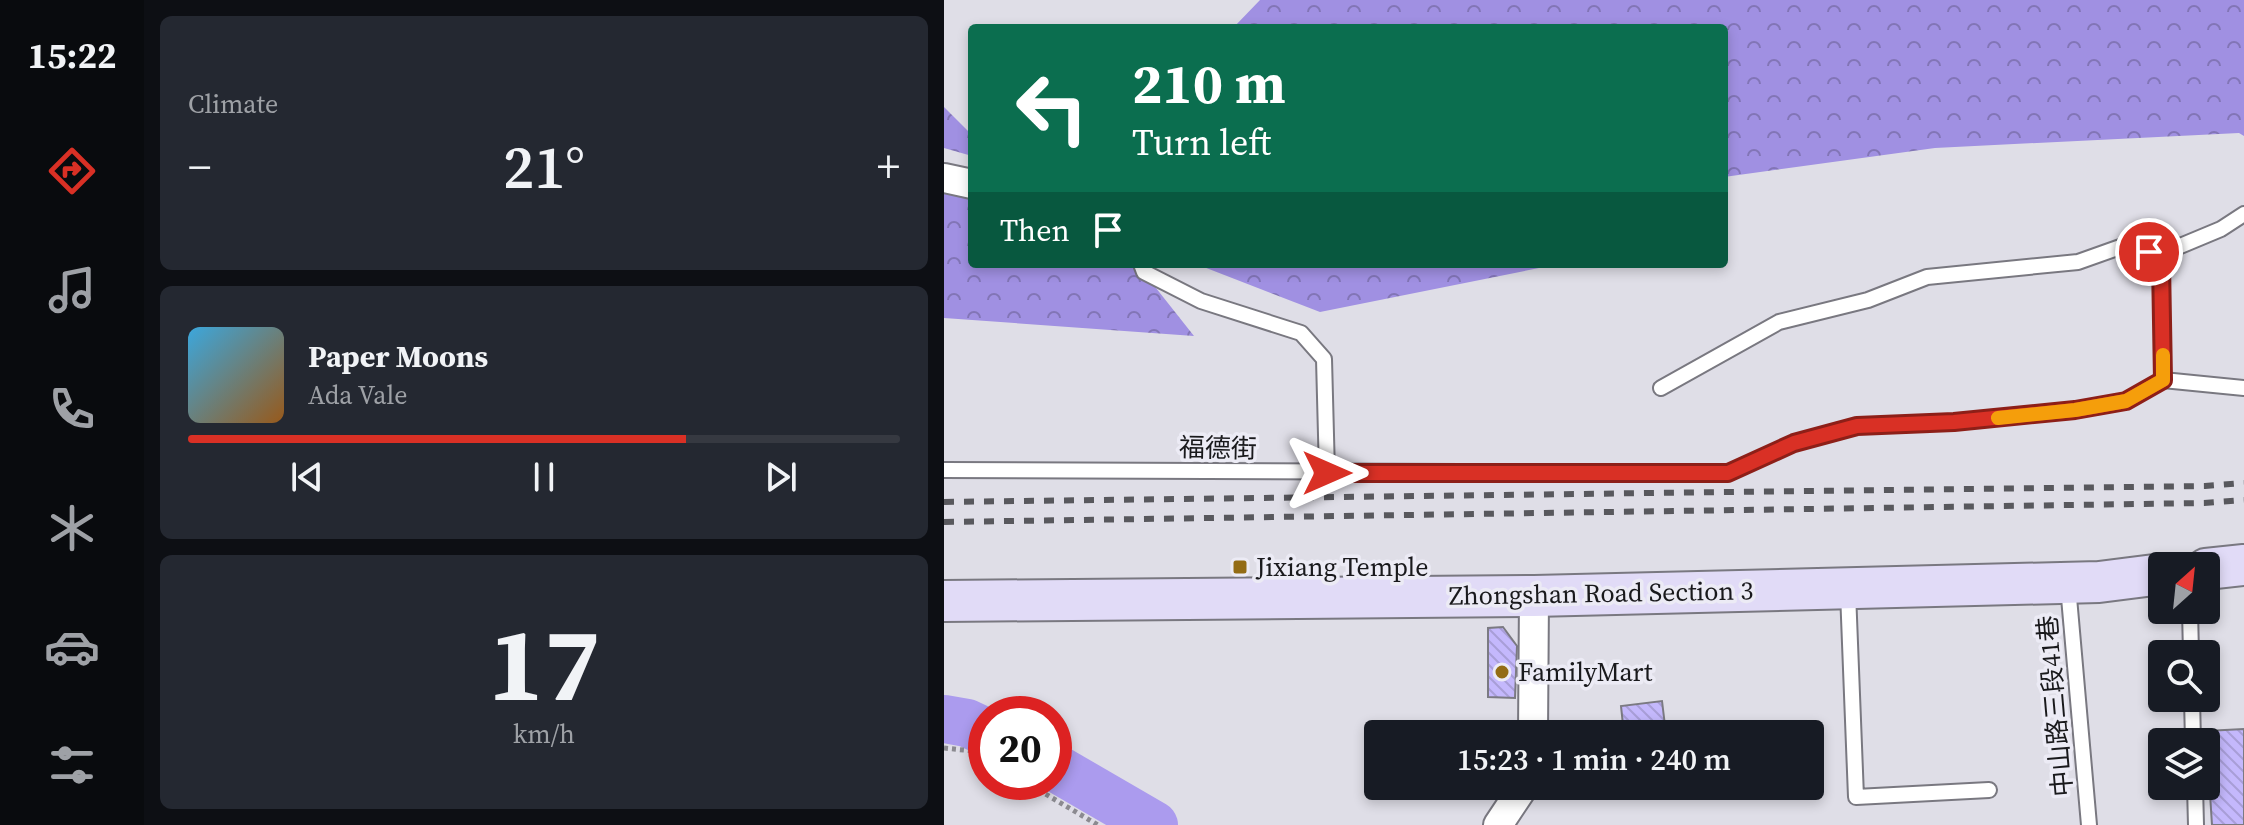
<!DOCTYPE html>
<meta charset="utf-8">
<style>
:root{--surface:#171b24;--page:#242831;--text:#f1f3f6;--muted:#9ea1a6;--line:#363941;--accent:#d93025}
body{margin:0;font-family:"Source Serif 4","Noto Sans TC",serif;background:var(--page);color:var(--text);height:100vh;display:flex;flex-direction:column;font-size:30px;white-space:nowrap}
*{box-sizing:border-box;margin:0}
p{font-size:26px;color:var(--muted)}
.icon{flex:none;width:44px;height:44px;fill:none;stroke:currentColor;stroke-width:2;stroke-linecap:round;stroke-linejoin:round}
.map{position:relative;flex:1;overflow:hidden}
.side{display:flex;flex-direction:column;gap:16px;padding:16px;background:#0d0f14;width:800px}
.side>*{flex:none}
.banner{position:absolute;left:24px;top:24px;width:760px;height:244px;border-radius:8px;box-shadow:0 4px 12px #0003;background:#0b6e4f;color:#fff;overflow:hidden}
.needle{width:52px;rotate:27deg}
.controls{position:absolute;left:1204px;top:552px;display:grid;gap:16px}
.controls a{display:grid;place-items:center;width:72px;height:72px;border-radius:8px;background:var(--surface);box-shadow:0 4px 12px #0003;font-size:40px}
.speed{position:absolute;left:24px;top:696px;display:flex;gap:16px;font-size:40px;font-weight:700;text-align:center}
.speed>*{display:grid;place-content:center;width:104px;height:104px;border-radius:50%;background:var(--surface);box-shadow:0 4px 12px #0003;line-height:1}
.speed .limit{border:12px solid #d22;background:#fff;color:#111}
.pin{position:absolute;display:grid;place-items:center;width:68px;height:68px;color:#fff;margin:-34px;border:4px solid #fff;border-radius:50%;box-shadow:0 2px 8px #0007}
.me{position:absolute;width:88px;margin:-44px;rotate:90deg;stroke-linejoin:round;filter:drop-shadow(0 0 6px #0008)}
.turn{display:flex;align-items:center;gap:28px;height:168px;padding:0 32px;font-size:36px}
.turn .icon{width:104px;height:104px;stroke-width:2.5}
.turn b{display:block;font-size:56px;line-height:68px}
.then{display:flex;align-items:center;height:76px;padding:0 32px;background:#0003;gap:16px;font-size:30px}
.big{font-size:60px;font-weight:600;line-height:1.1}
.side .widget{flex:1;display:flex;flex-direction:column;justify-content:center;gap:12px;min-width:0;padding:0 28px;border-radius:12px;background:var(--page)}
.side .dial{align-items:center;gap:0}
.dial b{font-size:104px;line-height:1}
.song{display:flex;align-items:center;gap:24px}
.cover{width:96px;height:96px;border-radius:12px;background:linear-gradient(135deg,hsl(200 70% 55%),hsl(30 70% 35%))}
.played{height:8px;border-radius:4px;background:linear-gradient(90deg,var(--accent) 70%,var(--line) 70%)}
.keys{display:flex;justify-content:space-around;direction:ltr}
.heat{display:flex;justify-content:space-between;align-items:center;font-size:44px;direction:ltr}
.trip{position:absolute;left:420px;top:720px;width:460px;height:80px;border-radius:8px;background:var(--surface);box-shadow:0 4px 12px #0003;font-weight:600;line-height:80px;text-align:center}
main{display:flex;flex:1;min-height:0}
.menu{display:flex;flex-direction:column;width:144px;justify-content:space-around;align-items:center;background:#090b0e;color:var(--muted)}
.menu .icon{width:56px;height:56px}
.menu .selected{color:var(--accent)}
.menu b{font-size:36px;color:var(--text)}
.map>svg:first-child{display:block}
.forest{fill:url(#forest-crowns)}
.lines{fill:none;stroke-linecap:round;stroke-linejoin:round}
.stream{stroke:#ab9bee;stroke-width:8}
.river{stroke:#ab9bee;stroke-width:48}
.building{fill:url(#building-back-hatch);stroke:#7b7a82;stroke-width:2}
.service-casing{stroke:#797880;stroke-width:18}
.minor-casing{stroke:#797880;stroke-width:32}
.secondary-casing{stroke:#797880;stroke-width:44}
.path{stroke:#8b8a90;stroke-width:5;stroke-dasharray:4 4;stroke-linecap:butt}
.service{stroke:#fff;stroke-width:14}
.minor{stroke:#fff;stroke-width:28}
.secondary{stroke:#e1dbf7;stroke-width:40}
.rail{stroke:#58585d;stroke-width:6;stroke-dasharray:10 10;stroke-linecap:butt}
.route-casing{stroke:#8d1f18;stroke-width:20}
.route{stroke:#d93025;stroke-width:14}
.slow{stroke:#f59e0b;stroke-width:14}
.poi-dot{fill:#936c15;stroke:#ecebf5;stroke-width:3}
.labels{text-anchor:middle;stroke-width:7;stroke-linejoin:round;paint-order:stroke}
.street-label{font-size:26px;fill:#19191c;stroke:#ecebf5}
.poi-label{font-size:26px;fill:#19191c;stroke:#ecebf5;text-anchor:start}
</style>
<main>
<nav class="menu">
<b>15:22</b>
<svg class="icon selected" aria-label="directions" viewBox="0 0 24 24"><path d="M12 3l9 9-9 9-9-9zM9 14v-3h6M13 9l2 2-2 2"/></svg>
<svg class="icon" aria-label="music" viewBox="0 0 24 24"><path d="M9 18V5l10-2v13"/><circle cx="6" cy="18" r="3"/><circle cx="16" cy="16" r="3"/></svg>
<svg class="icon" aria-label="phone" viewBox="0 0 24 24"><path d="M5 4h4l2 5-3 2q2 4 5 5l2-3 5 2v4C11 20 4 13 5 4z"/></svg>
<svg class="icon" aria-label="climate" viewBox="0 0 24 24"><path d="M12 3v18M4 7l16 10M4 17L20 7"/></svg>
<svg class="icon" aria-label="car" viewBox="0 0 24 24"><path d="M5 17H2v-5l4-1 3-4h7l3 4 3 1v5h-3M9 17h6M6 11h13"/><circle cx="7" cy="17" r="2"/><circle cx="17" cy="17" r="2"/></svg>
<svg class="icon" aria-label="filters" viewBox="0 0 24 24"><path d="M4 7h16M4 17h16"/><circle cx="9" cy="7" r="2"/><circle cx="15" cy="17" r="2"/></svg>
</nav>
<section class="side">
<div class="widget"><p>Climate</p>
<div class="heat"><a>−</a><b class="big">21°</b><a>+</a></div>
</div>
<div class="widget">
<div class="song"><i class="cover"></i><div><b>Paper Moons</b><p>Ada Vale</p></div></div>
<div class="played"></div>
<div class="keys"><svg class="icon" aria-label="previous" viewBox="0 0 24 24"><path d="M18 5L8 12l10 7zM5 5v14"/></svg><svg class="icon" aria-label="pause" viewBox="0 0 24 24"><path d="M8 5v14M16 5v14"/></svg><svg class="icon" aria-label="next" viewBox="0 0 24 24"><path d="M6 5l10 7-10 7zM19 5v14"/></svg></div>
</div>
<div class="widget dial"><b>17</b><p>km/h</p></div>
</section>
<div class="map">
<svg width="1300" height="825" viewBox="0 0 1300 825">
<defs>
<pattern id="forest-crowns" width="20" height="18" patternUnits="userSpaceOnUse" patternTransform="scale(2)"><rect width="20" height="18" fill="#a090e2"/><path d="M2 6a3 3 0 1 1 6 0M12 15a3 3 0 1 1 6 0" fill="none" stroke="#8275b6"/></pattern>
<pattern id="building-back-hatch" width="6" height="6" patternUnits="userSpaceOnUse" patternTransform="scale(2)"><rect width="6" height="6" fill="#c4b8fc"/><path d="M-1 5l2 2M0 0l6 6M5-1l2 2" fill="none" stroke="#a89ed7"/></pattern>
</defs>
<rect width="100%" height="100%" fill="#dfdee7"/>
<g class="forest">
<path d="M316 0H1300V136L1295 133 991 148 780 177V28H289Z"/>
<path d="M0 107 28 135V156L0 148Z"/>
<path d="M0 192 28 197V264H193L250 336 0 318Z"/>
<path d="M252 264H615L376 312Z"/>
</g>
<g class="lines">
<g class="stream">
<path d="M0 737 42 744"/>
<path d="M107 782 179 825"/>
</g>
<g class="river">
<path d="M0 719 23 723 42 732"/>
<path d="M110 767 210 825"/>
</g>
</g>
<g class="building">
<path d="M559 627 573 646 571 698 544 697V628Z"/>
<path d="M718 701 722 734H680L677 706Z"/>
<path d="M1300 729V825H1268L1262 731Z"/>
</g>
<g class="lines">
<g class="service-casing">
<g id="service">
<path d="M197 264 200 272 257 301 357 333 380 359 383 473"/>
<path d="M1219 380 1217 263 1229 249 1277 229 1300 214"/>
<path d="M717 388 835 322 924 300 983 277 1134 262 1193 241 1217 263"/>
<path d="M0 470 784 473 850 443 913 426 1010 422 1131 410 1182 401 1219 380 1300 388"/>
<path d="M1124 586 1145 825"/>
<path d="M904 592 912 797 1045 790"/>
<path d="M1246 610 1247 654"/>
<path d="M1248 698 1249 742"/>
<path d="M1251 786 1252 825"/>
</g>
</g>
<g class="minor-casing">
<g id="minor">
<path d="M0 178 28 184"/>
<path d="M589 734 590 596"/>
<path d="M554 825 580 786"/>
</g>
</g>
<g class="secondary-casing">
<g id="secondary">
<path d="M1262 569 1300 565"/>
<path d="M0 601 590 596 1155 582 1218 574"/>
</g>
</g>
<g class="path">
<path d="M0 748 29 751 42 759"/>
<path d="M81 782 154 825"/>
</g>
<use href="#service" class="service"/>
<use href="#minor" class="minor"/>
<use href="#secondary" class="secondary"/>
<g class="rail">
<path d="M0 502 1261 486 1300 483"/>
<path d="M0 522 1260 503 1300 500"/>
</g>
</g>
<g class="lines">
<g class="route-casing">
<path id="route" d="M383 473H784L850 443 913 426 1010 422 1131 410 1182 401 1219 380 1217 263 1205 252"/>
</g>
<use href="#route" class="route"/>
<path class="slow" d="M1054 418 1131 410 1182 401 1219 380V355"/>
</g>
<g class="poi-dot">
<rect x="288" y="559" width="16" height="16" rx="4"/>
<circle cx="558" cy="672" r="8"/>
</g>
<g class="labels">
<g class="street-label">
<text transform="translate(274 448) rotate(1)" y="9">福德街</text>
<text transform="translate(657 593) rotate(-1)" y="9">Zhongshan Road Section 3</text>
<text transform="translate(1111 706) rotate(-95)" y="9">中山路三段41巷</text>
</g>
<g class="poi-label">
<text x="312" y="576">Jixiang Temple</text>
<text x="574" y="681">FamilyMart</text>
</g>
</g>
</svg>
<div class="controls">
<a><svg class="needle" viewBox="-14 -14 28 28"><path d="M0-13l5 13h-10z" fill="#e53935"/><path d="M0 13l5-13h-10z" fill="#9ea1a6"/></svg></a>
<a><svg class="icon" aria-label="search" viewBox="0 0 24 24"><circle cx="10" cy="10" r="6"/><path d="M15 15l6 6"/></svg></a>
<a><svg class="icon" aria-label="layers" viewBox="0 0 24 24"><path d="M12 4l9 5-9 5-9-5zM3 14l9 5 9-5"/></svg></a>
</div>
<div class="speed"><div class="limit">20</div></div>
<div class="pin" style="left:1205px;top:252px;background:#d93025"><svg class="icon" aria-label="arrive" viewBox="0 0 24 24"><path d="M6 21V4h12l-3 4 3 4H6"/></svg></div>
<svg class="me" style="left:383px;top:473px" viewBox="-20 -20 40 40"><path d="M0-17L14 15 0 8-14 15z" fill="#d93025" stroke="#fff" stroke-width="4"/></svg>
<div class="trip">15:23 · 1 min · 240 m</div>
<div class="banner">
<div class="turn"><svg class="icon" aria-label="left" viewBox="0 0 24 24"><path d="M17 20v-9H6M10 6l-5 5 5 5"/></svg><div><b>210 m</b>Turn left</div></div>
<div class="then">Then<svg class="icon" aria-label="arrive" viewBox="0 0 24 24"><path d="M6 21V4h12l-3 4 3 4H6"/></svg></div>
</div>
</div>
</main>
